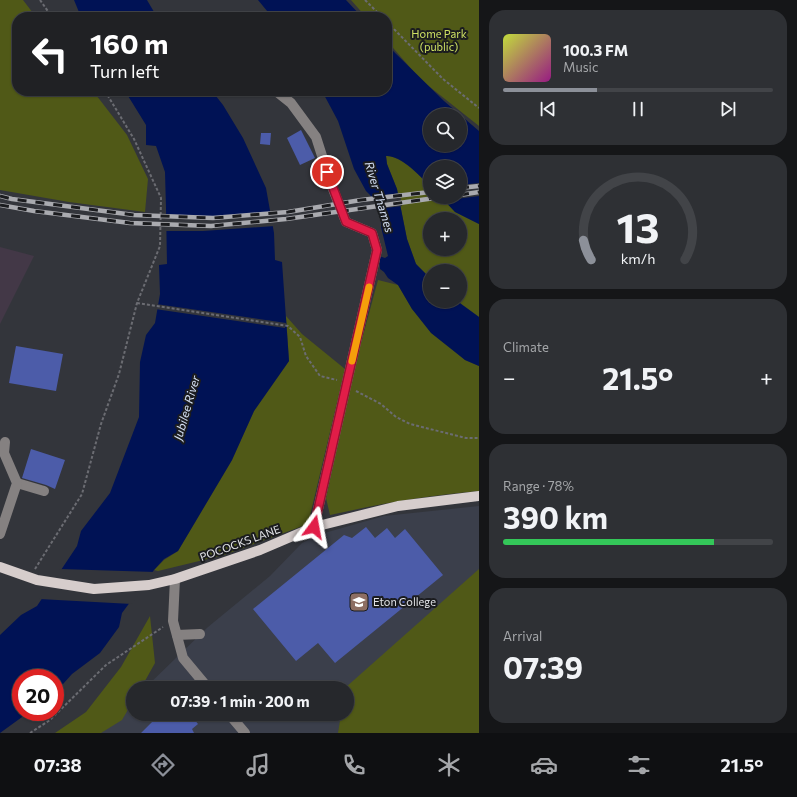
<!DOCTYPE html>
<meta charset="utf-8">
<style>
:root{--surface:#26282c;--page:#2e3034;--text:#f1f3f6;--muted:#a4a6a9;--line:#424448;--accent:#8c9099}
body{margin:0;font-family:Commissioner,sans-serif;background:var(--page);color:var(--text);height:100vh;display:flex;flex-direction:column;font-size:15px;white-space:nowrap}
*{box-sizing:border-box;margin:0}
p{font-size:13px;color:var(--muted)}
.icon{flex:none;width:22px;height:22px;fill:none;stroke:currentColor;stroke-width:2;stroke-linecap:round;stroke-linejoin:round}
.map{position:relative;flex:1;overflow:hidden}
.sheet{display:flex;flex-direction:column;gap:10px;padding:10px;background:#151618;width:318px}
.sheet>*{flex:none}
.guide{position:absolute;left:12px;top:12px;width:380px;height:84px;border-radius:16px;box-shadow:0 1px 3px #0004,0 0 0 1px var(--line);background:#202124;color:#fff;overflow:hidden}
.fabs{position:absolute;left:423px;top:108px;display:grid;gap:8px}
.fabs a{display:grid;place-items:center;width:44px;height:44px;border-radius:50%;background:var(--surface);box-shadow:0 1px 3px #0004,0 0 0 1px var(--line);font-size:20px}
.speed{position:absolute;left:12px;top:669px;display:flex;gap:8px;font-size:20px;font-weight:700;text-align:center}
.speed>*{display:grid;place-content:center;width:52px;height:52px;border-radius:50%;background:var(--surface);box-shadow:0 1px 3px #0004,0 0 0 1px var(--line);line-height:1}
.speed .limit{border:6px solid #d22;background:#fff;color:#111}
.pin{position:absolute;display:grid;place-items:center;width:34px;height:34px;color:#fff;margin:-17px;border:2px solid #fff;border-radius:50%;box-shadow:0 1px 4px #0007}
.me{position:absolute;width:44px;margin:-22px;rotate:13deg;stroke-linejoin:round;filter:drop-shadow(0 0 3px #0008)}
.turn{display:flex;align-items:center;gap:14px;height:84px;padding:0 12px;font-size:18px}
.turn .icon{width:52px;height:52px;stroke-width:2.5}
.turn b{display:block;font-size:28px;line-height:34px}
.big{font-size:30px;font-weight:700;line-height:1.1}
.sheet .card{flex:1;display:flex;flex-direction:column;justify-content:center;gap:6px;min-width:0;padding:0 14px;border-radius:16px;background:var(--page)}
.sheet .dial{align-items:center;gap:0}
.dial svg{height:104px;overflow:visible;fill:none;stroke:var(--line);stroke-width:7;stroke-linecap:round;text-anchor:middle}
.dial text{fill:var(--text);stroke:none}
.song{display:flex;align-items:center;gap:12px}
.cover{width:48px;height:48px;border-radius:6px;background:linear-gradient(135deg,hsl(70 70% 55%),hsl(310 70% 35%))}
.played{height:4px;border-radius:2px;background:linear-gradient(90deg,var(--accent) 35%,var(--line) 35%)}
.keys{display:flex;justify-content:space-around;direction:ltr}
.heat{display:flex;justify-content:space-between;align-items:center;font-size:22px;direction:ltr}
.charge{height:6px;border-radius:3px;background:linear-gradient(90deg,#34c759 78%,var(--line) 0)}
.trip{position:absolute;left:126px;top:681px;width:228px;height:40px;border-radius:20px;background:var(--surface);box-shadow:0 1px 3px #0004,0 0 0 1px var(--line);font-weight:700;line-height:40px;text-align:center}
.tabs{display:flex;height:64px;justify-content:space-around;align-items:center;background:#0f1012;color:var(--muted)}
.tabs .icon{width:28px;height:28px}
.tabs .on{color:var(--accent)}
.tabs b{font-size:18px;color:var(--text)}
main{display:flex;flex:1;min-height:0}
.map>svg:first-child{display:block}
.industrial{fill:#433847}
.built{fill:#3b3f4b}
.green{fill:#505917;fill-rule:evenodd}
.water{fill:#001255;fill-rule:evenodd}
.pier{fill:#33353b}
.building{fill:#4c5ca9}
.lines{fill:none;stroke-linecap:round;stroke-linejoin:round}
.path{stroke:#6b6c72;stroke-width:2;stroke-dasharray:3 2;stroke-linecap:butt}
.minor{stroke:#858181;stroke-width:10}
.major{stroke:#d6cdcc;stroke-width:10}
.rail-casing{stroke:#a9aaaf;stroke-width:4.5}
.rail{stroke:#1b1c1f;stroke-width:3;stroke-dasharray:9;stroke-linecap:butt}
.route-casing{stroke:#92132f;stroke-width:10}
.route{stroke:#e11d48;stroke-width:7}
.slow{stroke:#f59e0b;stroke-width:7}
.labels{text-anchor:middle;stroke-width:4;stroke-linejoin:round;paint-order:stroke}
.park-label{font-size:11px;fill:#cfe263;stroke:#1b1c1f}
.street-label{font-size:11px;fill:#e4e5e9;stroke:#1b1c1f}
.poi-label{font-size:11px;fill:#e4e5e9;stroke:#1b1c1f;text-anchor:start}
.water-label{font-size:12px;font-style:italic;fill:#d5e0f4;stroke:#1b1c1f}
</style>
<main>
<div class="map">
<svg width="479" height="733" viewBox="0 0 479 733">
<rect width="100%" height="100%" fill="#33353b"/>
<path class="industrial" d="M0 247 34 256 0 324Z"/>
<path class="built" d="M479 506V733H100L133 699V714H347V688H145L208 627 270 576 302 543 321 534 384 516Z"/>
<g class="green">
<path d="M0 0H23L36 17H17V91H93L127 135 148 179 145 212 69 202 0 190Z"/>
<path d="M351 0H479V126L421 80 387 41V17H366Z"/>
<path d="M386 156C402 156 419 175 430 186V197H441L455 212 479 224V317L457 301H460V271H430V278L416 264 407 239 397 189 387 164ZM430 219H460V249H430Z"/>
<path d="M378 280 398 285 412 309 465 360 479 366V491C429 495 379 504 330 515L326 498 354 369Z"/>
<path d="M286 316 302 334 345 369 308 524 224 555 158 571 154 570 164 560 178 551 232 460 254 411 289 361Z"/>
<path d="M479 569V733H338L341 714H347V688H345Z"/>
<path d="M150 616 155 663 141 688H133V701L122 720 101 733H55L86 712 121 667Z"/>
</g>
<g class="water">
<path d="M74 0H147L157 17H81Z"/>
<path d="M258 0H346L362 17H272Z"/>
<path d="M387 45 444 101 479 131V224L455 212 441 197H460V167H430V186C420 176 401 155 386 156L387 164 397 189 407 239 416 264 430 278V301H457L479 317V366L465 360 431 333 412 309 398 285 388 278 384 272 380 269 379 256 385 258 388 256 381 227V212L370 195 366 191 354 169 338 121 322 91H387ZM430 115H460V145H430Z"/>
<path d="M125 91H212L223 105 243 138 266 188 274 233 275 260 282 262 289 361 254 411 232 460 178 551 164 559 154 570 122 613 119 627 100 653 72 674 55 693V678H21V712H29L0 733V635L21 615 37 606 77 546 81 531 110 493 139 417 140 362 146 335 155 323 160 294 159 265 167 264 166 208 165 172 156 146 146 145V125Z"/>
</g>
<g class="pier">
<path d="M479 183V196L441 201 439 198 460 197V185Z"/>
<path d="M400 193 402 206 377 209 369 197Z"/>
<path d="M272 212 275 226 203 231H165L164 217 233 216Z"/>
<path d="M156 304 286 323 285 328 155 309Z"/>
<path d="M60 569 155 572 132 604 39 599Z"/>
</g>
<g class="building">
<path d="M301 130 315 158 300 165 287 138Z"/>
<path d="M261 133H271L270 145 260 144Z"/>
<path d="M16 346 63 354 56 391 9 383Z"/>
<path d="M31 449 65 460 55 489 46 485 22 478Z"/>
<path d="M366 527 375 538 387 528 395 538 405 529 443 575 335 663 318 643 296 661 253 609 344 535 352 538Z"/>
<path d="M148 714H190L198 724 192 729 194 733H141L154 720Z"/>
</g>
<g class="lines">
<g class="path">
<path d="M40 0 52 17"/>
<path d="M365 0 382 17"/>
<path d="M387 22 443 79 479 108"/>
<path d="M137 303 288 326 300 337 306 356 320 376 337 380"/>
<path d="M356 391 381 404 396 417 410 424 466 438H479"/>
<path d="M35 569 82 494 101 424 119 374 137 303 160 246 161 198 134 139 105 91"/>
<path d="M30 733 50 720 106 665 163 627"/>
</g>
<g class="minor">
<path d="M276 91 291 103 316 137 331 184 346 222 372 233 377 250 314 527"/>
<path d="M17 483 44 491"/>
<path d="M0 534 17 483 4 453 5 442"/>
<path d="M175 579 173 621 183 658 208 688"/>
<path d="M177 635 200 634"/>
<path d="M229 714 245 733"/>
</g>
<path class="major" d="M0 567 37 580 94 589 149 585 175 579 260 550 314 527 398 506 479 496"/>
<g class="rail-casing">
<g id="rail">
<path d="M460 188 479 186"/>
<path d="M460 195 479 192"/>
<path d="M0 196 12 199 134 215 213 218 288 212 361 200 430 192"/>
<path d="M0 205 34 211 130 223 211 226 286 219 442 197"/>
</g>
</g>
<use href="#rail" class="rail"/>
</g>
<g class="lines">
<g class="route-casing">
<path id="route" d="M314 527 377 250 372 233 346 222 327 172"/>
</g>
<use href="#route" class="route"/>
<path class="slow" d="M352 361 369 287"/>
</g>
<defs>
<g id="school-square" transform="scale(1)"><rect x="-9" y="-9" width="18" height="18" rx="4" fill="#8d6e63" stroke="#1b1c1f"/><path d="M0-5L7-2L0 1L-7-2ZM-4 1L0 2.5L4 1V4Q0 6-4 4Z" fill="#fff"/></g>
</defs>
<g fill-rule="evenodd">
<use href="#school-square" x="359" y="602"/>
</g>
<g class="labels">
<g class="park-label">
<text x="439" y="38">Home Park<tspan x="439" dy="13">(public)</tspan></text>
</g>
<g class="street-label">
<text transform="translate(240 543) rotate(-20)" y="4">POCOCKS LANE</text>
</g>
<g class="poi-label">
<text x="373" y="606">Eton College</text>
</g>
<g class="water-label">
<text transform="translate(379 197) rotate(73)" y="4">River Thames</text>
<text transform="translate(187 408) rotate(-74)" y="4">Jubilee River</text>
</g>
</g>
</svg>
<div class="fabs">
<a><svg class="icon" aria-label="search" viewBox="0 0 24 24"><circle cx="10" cy="10" r="6"/><path d="M15 15l6 6"/></svg></a>
<a><svg class="icon" aria-label="layers" viewBox="0 0 24 24"><path d="M12 4l9 5-9 5-9-5zM3 14l9 5 9-5"/></svg></a>
<a>+</a>
<a>−</a>
</div>
<div class="speed"><div class="limit">20</div></div>
<div class="pin" style="left:327px;top:172px;background:#d93025"><svg class="icon" aria-label="arrive" viewBox="0 0 24 24"><path d="M6 21V4h12l-3 4 3 4H6"/></svg></div>
<svg class="me" style="left:314px;top:527px" viewBox="-20 -20 40 40"><path d="M0-17L14 15 0 8-14 15z" fill="#e11d48" stroke="#fff" stroke-width="4"/></svg>
<div class="trip">07:39 · 1 min · 200 m</div>
<div class="guide">
<div class="turn"><svg class="icon" aria-label="left" viewBox="0 0 24 24"><path d="M17 20v-9H6M10 6l-5 5 5 5"/></svg><div><b>160 m</b>Turn left</div></div>
</div>
</div>
<section class="sheet">
<div class="card">
<div class="song"><i class="cover"></i><div><b>100.3 FM</b><p>Music</p></div></div>
<div class="played"></div>
<div class="keys"><svg class="icon" aria-label="previous" viewBox="0 0 24 24"><path d="M18 5L8 12l10 7zM5 5v14"/></svg><svg class="icon" aria-label="pause" viewBox="0 0 24 24"><path d="M8 5v14M16 5v14"/></svg><svg class="icon" aria-label="next" viewBox="0 0 24 24"><path d="M6 5l10 7-10 7zM19 5v14"/></svg></div>
</div>
<div class="card dial"><svg viewBox="0 0 100 80">
<path d="M14 69A42 42 0 1 1 86 69"/>
<path d="M14 69A42 42 0 0 1 8 54" stroke="#8c9099"/>
<text x="50" y="56" font-size="32" font-weight="700">13</text>
<text x="50" y="72" font-size="11">km/h</text>
</svg></div>
<div class="card"><p>Climate</p>
<div class="heat"><a>−</a><b class="big">21.5°</b><a>+</a></div>
</div>
<div class="card"><p>Range · 78%</p><b class="big">390 km</b><div class="charge"></div></div>
<div class="card"><p>Arrival</p><b class="big">07:39</b></div>
</section>
</main>
<nav class="tabs">
<b>07:38</b>
<svg class="icon on" aria-label="directions" viewBox="0 0 24 24"><path d="M12 3l9 9-9 9-9-9zM9 14v-3h6M13 9l2 2-2 2"/></svg>
<svg class="icon" aria-label="music" viewBox="0 0 24 24"><path d="M9 18V5l10-2v13"/><circle cx="6" cy="18" r="3"/><circle cx="16" cy="16" r="3"/></svg>
<svg class="icon" aria-label="phone" viewBox="0 0 24 24"><path d="M5 4h4l2 5-3 2q2 4 5 5l2-3 5 2v4C11 20 4 13 5 4z"/></svg>
<svg class="icon" aria-label="climate" viewBox="0 0 24 24"><path d="M12 3v18M4 7l16 10M4 17L20 7"/></svg>
<svg class="icon" aria-label="car" viewBox="0 0 24 24"><path d="M5 17H2v-5l4-1 3-4h7l3 4 3 1v5h-3M9 17h6M6 11h13"/><circle cx="7" cy="17" r="2"/><circle cx="17" cy="17" r="2"/></svg>
<svg class="icon" aria-label="filters" viewBox="0 0 24 24"><path d="M4 7h16M4 17h16"/><circle cx="9" cy="7" r="2"/><circle cx="15" cy="17" r="2"/></svg>
<b>21.5°</b>
</nav>
